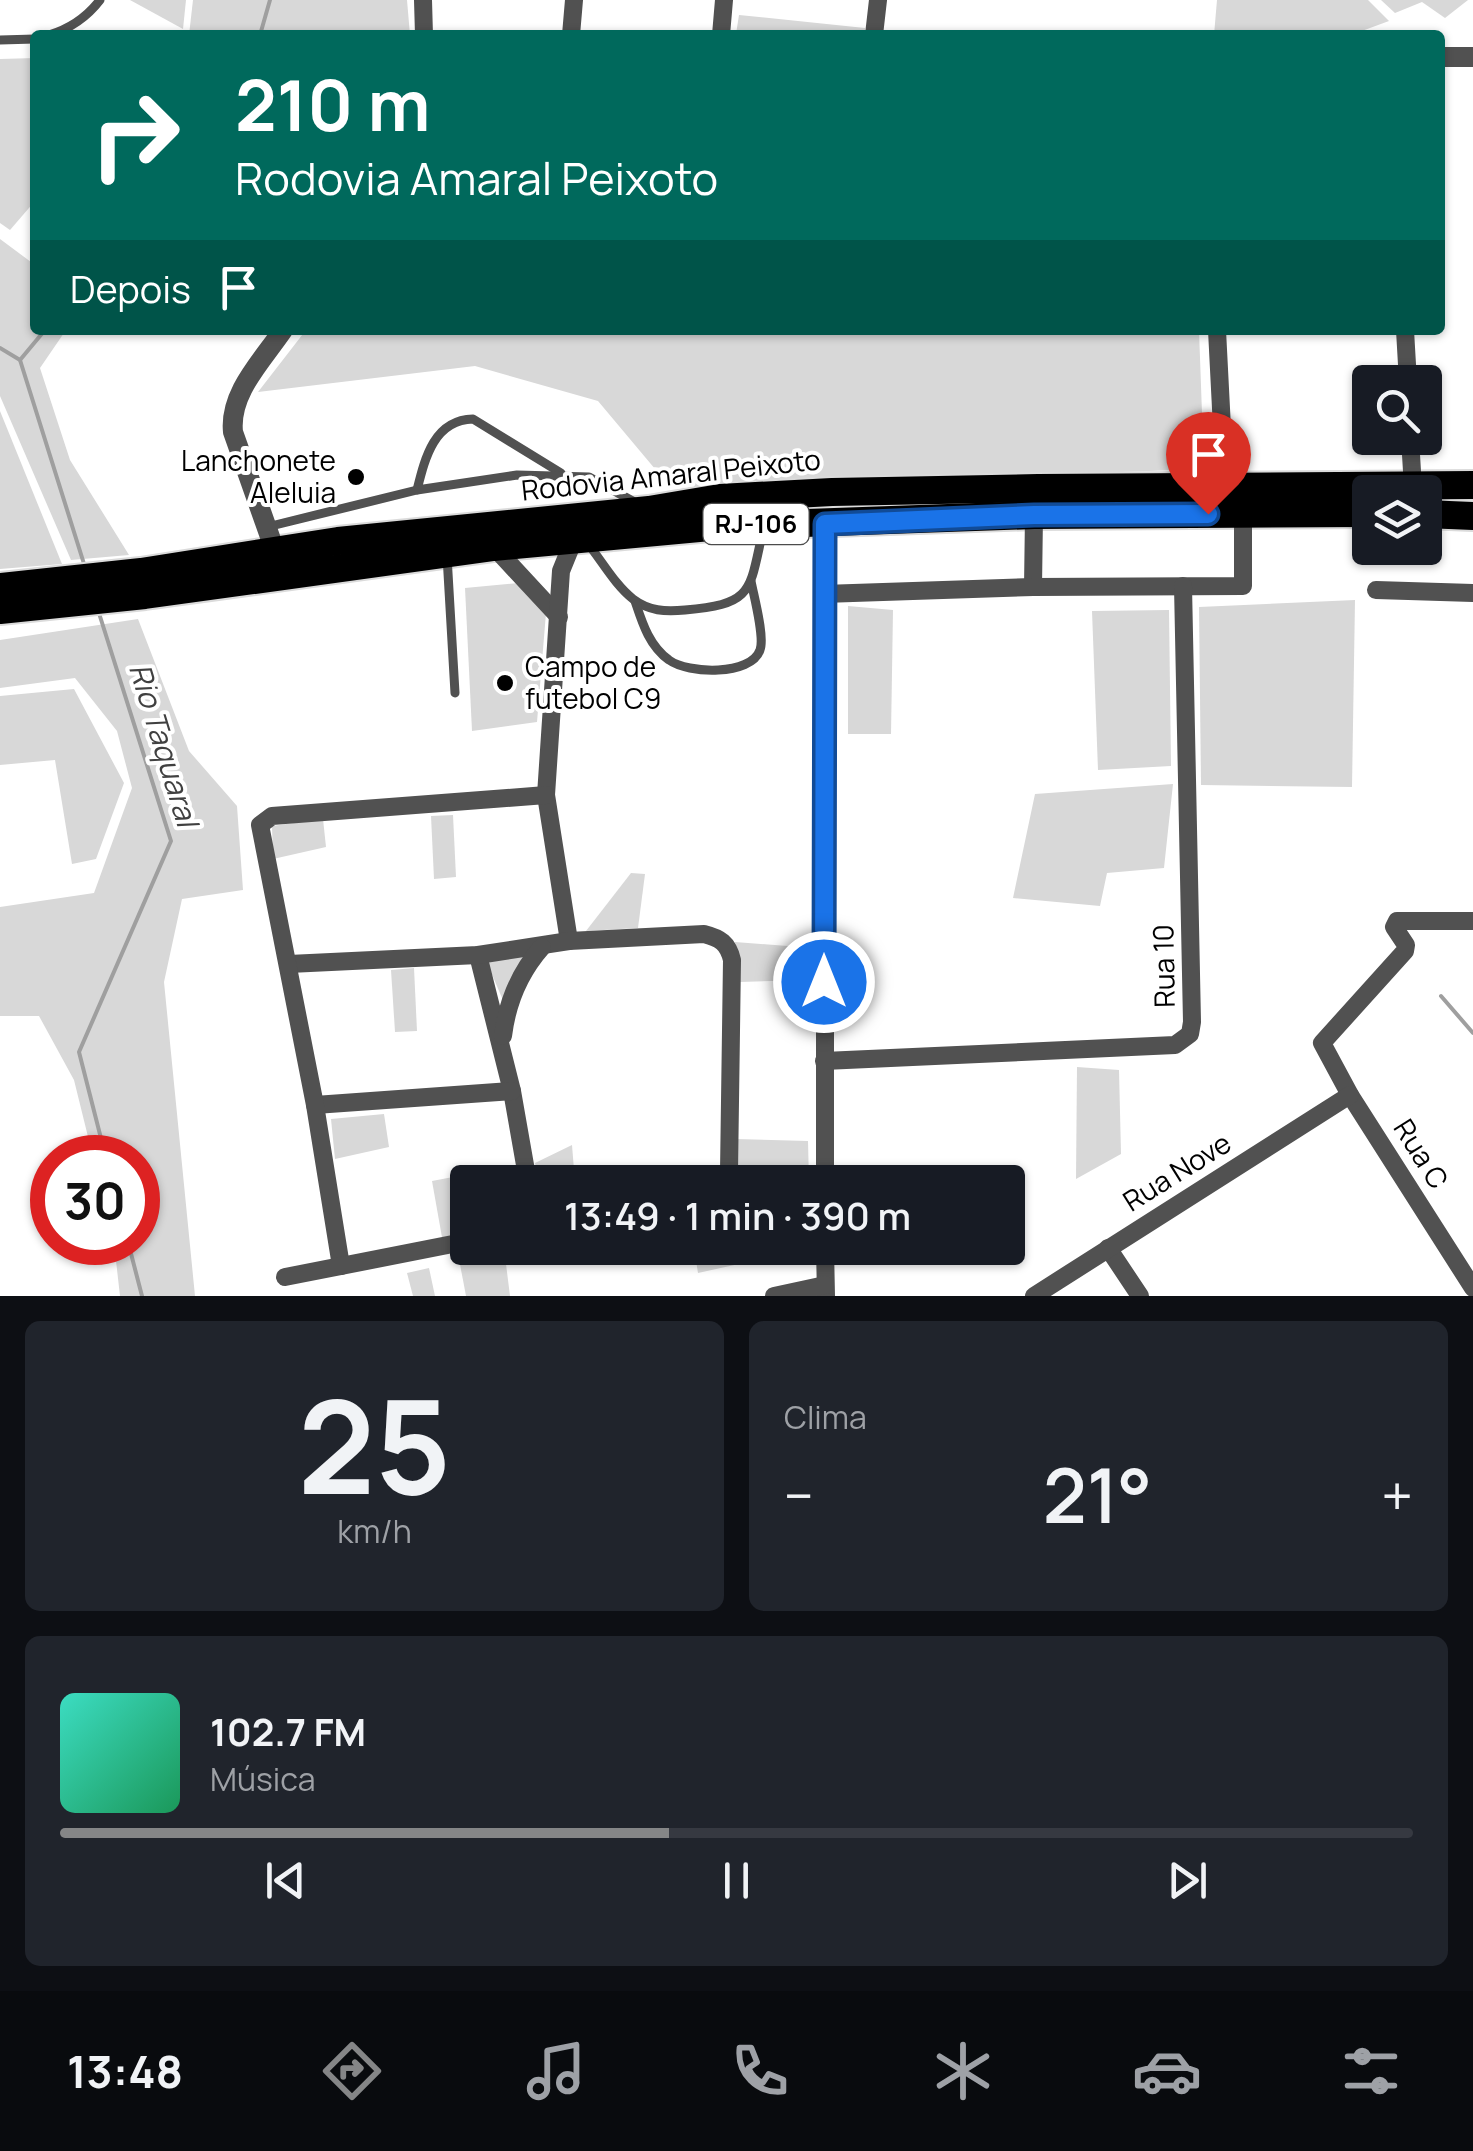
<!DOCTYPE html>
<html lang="pt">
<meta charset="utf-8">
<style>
:root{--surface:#171b24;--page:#20242c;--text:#f1f3f6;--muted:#9ea1a6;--line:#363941;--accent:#858687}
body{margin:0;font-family:Manrope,sans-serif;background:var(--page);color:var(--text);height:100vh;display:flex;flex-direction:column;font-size:38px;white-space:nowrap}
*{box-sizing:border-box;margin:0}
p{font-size:32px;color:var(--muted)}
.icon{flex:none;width:55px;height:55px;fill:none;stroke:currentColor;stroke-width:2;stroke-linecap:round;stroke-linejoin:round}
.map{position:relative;height:1296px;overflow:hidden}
.side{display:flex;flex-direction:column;gap:25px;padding:25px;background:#0d0f14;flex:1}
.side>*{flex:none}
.top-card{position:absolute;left:30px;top:30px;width:1415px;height:305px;border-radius:10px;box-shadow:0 2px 8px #0004;background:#00695c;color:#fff;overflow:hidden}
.fabs{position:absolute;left:1352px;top:365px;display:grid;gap:20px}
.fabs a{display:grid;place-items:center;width:90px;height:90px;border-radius:10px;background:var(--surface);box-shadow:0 2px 8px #0004;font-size:50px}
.speed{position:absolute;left:30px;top:1135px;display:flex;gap:20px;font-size:50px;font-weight:700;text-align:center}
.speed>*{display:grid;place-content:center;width:130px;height:130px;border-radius:50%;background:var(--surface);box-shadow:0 2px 8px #0004;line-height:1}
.speed .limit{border:15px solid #d22;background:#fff;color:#111}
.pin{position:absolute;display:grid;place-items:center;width:85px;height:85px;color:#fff;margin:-102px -42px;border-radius:50% 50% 50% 0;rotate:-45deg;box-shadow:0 0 10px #0007}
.pin .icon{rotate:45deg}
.me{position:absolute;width:110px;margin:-55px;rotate:0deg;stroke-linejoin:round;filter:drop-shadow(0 0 8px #0008)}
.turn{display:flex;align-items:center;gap:35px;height:210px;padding:0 40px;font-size:45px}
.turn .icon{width:130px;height:130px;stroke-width:2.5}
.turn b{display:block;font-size:70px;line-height:85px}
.then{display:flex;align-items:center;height:95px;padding:0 40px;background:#0003;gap:20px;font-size:38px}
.big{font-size:75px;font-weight:600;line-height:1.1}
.side .card{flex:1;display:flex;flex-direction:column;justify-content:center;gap:15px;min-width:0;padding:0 35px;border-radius:15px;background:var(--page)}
.side .dial{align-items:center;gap:0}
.dial b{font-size:130px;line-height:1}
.song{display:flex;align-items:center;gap:30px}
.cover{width:120px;height:120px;border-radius:15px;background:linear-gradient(135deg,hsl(170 70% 55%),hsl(150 70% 35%))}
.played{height:10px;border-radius:5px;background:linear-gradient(90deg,var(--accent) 45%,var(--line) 45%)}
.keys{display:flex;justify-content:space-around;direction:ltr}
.heat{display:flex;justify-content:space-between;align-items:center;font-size:55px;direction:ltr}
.side .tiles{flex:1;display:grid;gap:25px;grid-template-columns:1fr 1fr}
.card:last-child{grid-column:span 2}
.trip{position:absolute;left:450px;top:1165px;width:575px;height:100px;border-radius:10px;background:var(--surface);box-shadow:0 2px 8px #0004;font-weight:600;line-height:100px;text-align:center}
.menu{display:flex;height:160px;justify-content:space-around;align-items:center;background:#090b0e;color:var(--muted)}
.menu .icon{width:70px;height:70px}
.menu .current{color:var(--accent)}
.menu b{font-size:45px;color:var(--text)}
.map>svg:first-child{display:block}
.green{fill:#d8d8d8}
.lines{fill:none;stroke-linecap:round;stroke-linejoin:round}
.stream{stroke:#9f9f9f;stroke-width:4}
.trunk-casing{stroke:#dbdbdb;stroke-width:32}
.service{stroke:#515151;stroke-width:9}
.minor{stroke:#515151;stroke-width:18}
.tertiary{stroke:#515151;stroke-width:20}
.trunk{stroke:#000;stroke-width:28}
.route-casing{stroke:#114b97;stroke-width:25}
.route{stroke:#1a73e8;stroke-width:18}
.poi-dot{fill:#000;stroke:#fff;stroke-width:4}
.labels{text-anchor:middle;stroke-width:8;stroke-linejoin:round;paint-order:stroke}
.shield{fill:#fff;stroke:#4c4c4c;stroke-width:2.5}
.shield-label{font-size:25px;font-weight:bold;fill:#000}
.poi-label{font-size:28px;fill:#000;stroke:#fff;text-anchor:end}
.street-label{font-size:28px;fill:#000;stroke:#fff}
.water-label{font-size:30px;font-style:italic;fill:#404040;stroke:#fff}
</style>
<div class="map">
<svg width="1473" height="1296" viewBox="0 0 1473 1296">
<rect width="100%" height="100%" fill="#fff"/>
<g class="green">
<path d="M130 0H186L183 29Z"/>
<path d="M193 0H407L410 35H189Z"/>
<path d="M1217 0H1368L1389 21 1351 35H1214Z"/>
<path d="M1381 0H1468L1445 18 1422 2 1395 13Z"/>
<path d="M739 15 865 28V35L736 34Z"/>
<path d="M35 58V201L10 230 0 223V59Z"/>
<path d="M0 239 35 265V330H66L40 368 70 460 129 555 71 560 0 396Z"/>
<path d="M306 330H1199L1204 469 671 488 598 401 475 366 258 392Z"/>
<path d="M0 411 62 564 0 569Z"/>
<path d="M519 583 546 613 537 722 472 731 465 588Z"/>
<path d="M1355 600 1352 787 1201 785 1199 607Z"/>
<path d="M848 606 893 610 891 734H848Z"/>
<path d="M1169 610 1171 766 1098 770 1092 611Z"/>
<path d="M138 619 189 751 237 806 243 890 182 899 164 982 195 1296H120L114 1243 138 1242V1158L93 1157 74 1080 39 1016H0V907L94 893 132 788 117 731 75 678 0 688V640Z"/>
<path d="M74 689 124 783 96 859 72 864 55 760 0 765V696Z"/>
<path d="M1173 784 1164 868 1107 873 1100 906 1013 898 1035 794Z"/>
<path d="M453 815 456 877 434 879 431 816Z"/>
<path d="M323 819 326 847 273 859 272 826Z"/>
<path d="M631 873 645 874 638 928 586 931Z"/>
<path d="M735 942 813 948 810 980 740 982Z"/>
<path d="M527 955 505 1005 488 965 492 958Z"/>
<path d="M414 968 417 1031 395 1032 391 970Z"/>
<path d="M1077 1067 1119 1070 1121 1154 1076 1179Z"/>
<path d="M384 1114 389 1147 335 1159 331 1119Z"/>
<path d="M735 1139 808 1141 809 1182H739Z"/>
<path d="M572 1145 575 1182H540L535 1163Z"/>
<path d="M453 1177 465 1239 443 1243 432 1181Z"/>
<path d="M504 1248 510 1296H466L459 1259Z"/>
<path d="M694 1248H811L698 1273Z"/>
<path d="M429 1268 435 1296H413L407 1273Z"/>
</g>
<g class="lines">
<g class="stream">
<path d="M260 35 270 0"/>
<path d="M0 348 20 360 85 567"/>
<path d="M20 360 45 330"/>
<path d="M98 610 171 841 79 1052 106 1158"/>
<path d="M1441 996 1473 1033"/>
<path d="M128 1242 142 1296"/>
</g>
<g class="trunk-casing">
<g id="trunk">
<path d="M1425 514 1473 516"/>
<path d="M0 587 141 572 338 541 649 510 720 498 832 492 1038 488 1473 485"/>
<path d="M0 610 145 595 494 547 721 526 1034 515 1370 513"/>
</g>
</g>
<g class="service">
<path d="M49 35C69 29 87 17 100 0"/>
<path d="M0 40 35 39"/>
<path d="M417 490C425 458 434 420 473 419L561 473"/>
<path d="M267 527 417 490 517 475 589 477 638 504"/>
<path d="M588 544C602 561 615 585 633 599 649 611 665 612 685 610 756 604 749 590 764 526"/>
<path d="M447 556 455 693"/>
<path d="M635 601C642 622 649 646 669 660 688 674 751 676 760 650 765 637 754 597 751 581"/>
</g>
<g class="minor">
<path d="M423 0 424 35"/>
<path d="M571 35 574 0"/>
<path d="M721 35 724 0"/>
<path d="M874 35 878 0"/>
<path d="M1217 330 1225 487"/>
<path d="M1405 330 1408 382"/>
<path d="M1410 438 1413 488"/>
<path d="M494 547 559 617"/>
<path d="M1033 587 1034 515"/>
<path d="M1376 590 1473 593"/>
<path d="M823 594 1033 587 1243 586V514"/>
<path d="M1473 921H1397L1394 927 1406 945 1405 951 1322 1043 1350 1095 1473 1288"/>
<path d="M569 941 546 795 561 571 574 539"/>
<path d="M478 955 512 1091 528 1182"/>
<path d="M289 964 478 955 569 941 704 934C720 938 728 943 732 960L729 1172 725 1182"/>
<path d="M503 1036C507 1003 520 972 542 947"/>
<path d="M824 1061 1175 1045 1190 1034 1192 1022 1183 586"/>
<path d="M315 1105 512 1091"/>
<path d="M825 1182V524"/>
<path d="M825 1248 826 1296"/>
<path d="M1108 1248 1140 1296"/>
<path d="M341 1266 315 1105 260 825 272 816 546 795"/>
<path d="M285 1277 468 1241"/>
<path d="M774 1296 825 1285"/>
<path d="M1034 1296 1350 1095"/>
</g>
<g class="tertiary">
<path d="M1440 57H1473"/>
<path d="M275 551 233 432C229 393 262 361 283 330"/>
</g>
<use href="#trunk" class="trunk"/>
</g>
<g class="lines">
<g class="route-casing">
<path id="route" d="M824 982 825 524 1034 515 1208 514"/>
</g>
<use href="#route" class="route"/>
</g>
<g class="poi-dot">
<circle cx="356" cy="477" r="10"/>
<circle cx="505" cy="683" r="10"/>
</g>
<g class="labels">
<rect class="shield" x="703.5" y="504" width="105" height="40" rx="8"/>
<g class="shield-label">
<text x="756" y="533">RJ-106</text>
</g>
<g class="poi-label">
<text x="336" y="471">Lanchonete<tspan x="336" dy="32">Aleluia</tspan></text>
<text x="525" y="677" text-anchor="start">Campo de<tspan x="525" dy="32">futebol C9</tspan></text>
</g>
<g class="street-label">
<text transform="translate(671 475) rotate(-6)" y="10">Rodovia Amaral Peixoto</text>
<text transform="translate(1164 966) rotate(-91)" y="10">Rua 10</text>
<text transform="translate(1421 1154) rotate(58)" y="10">Rua C</text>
<text transform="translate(1177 1172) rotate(-32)" y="10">Rua Nove</text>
</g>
<g class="water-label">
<text transform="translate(163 745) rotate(73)" y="10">Rio Taquaral</text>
</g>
</g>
</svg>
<div class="fabs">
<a><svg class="icon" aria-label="search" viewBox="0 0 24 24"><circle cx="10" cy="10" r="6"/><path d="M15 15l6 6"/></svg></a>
<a><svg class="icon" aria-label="layers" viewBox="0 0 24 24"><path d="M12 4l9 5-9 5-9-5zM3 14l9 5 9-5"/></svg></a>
</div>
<div class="speed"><div class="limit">30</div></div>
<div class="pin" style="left:1208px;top:514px;background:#d93025"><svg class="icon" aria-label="arrive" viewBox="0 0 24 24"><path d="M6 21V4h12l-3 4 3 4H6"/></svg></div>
<svg class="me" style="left:824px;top:982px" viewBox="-20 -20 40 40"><circle r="17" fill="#1a73e8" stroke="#fff" stroke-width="3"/><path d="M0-11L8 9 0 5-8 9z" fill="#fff"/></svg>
<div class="trip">13:49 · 1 min · 390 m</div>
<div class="top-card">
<div class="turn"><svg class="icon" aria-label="right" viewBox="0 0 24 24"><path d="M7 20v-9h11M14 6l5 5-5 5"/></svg><div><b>210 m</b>Rodovia Amaral Peixoto</div></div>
<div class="then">Depois<svg class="icon" aria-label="arrive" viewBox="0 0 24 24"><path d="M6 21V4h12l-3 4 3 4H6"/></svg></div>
</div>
</div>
<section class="side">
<div class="tiles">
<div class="card dial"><b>25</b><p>km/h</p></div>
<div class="card"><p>Clima</p>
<div class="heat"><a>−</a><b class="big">21°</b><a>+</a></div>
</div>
<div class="card">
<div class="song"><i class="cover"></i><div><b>102.7 FM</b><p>Música</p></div></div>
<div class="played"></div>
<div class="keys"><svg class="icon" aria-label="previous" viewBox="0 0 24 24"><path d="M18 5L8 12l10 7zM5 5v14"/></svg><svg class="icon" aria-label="pause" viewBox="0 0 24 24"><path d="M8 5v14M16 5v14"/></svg><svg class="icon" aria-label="next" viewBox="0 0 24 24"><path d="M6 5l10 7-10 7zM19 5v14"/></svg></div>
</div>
</div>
</section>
<nav class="menu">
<b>13:48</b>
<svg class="icon current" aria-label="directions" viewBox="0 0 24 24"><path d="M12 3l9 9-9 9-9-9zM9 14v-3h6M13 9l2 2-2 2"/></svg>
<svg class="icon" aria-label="music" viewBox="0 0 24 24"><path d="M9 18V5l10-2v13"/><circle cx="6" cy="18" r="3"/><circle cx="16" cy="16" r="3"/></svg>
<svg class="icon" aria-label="phone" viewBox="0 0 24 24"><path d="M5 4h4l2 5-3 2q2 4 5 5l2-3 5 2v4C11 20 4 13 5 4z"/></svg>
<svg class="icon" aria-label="climate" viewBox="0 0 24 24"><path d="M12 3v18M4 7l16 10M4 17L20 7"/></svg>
<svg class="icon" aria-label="car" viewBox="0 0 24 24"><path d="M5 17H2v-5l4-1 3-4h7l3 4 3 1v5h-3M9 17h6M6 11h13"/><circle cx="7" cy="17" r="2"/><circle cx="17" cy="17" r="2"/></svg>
<svg class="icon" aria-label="filters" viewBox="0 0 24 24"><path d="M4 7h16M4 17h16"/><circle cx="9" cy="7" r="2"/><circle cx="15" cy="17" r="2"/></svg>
</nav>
